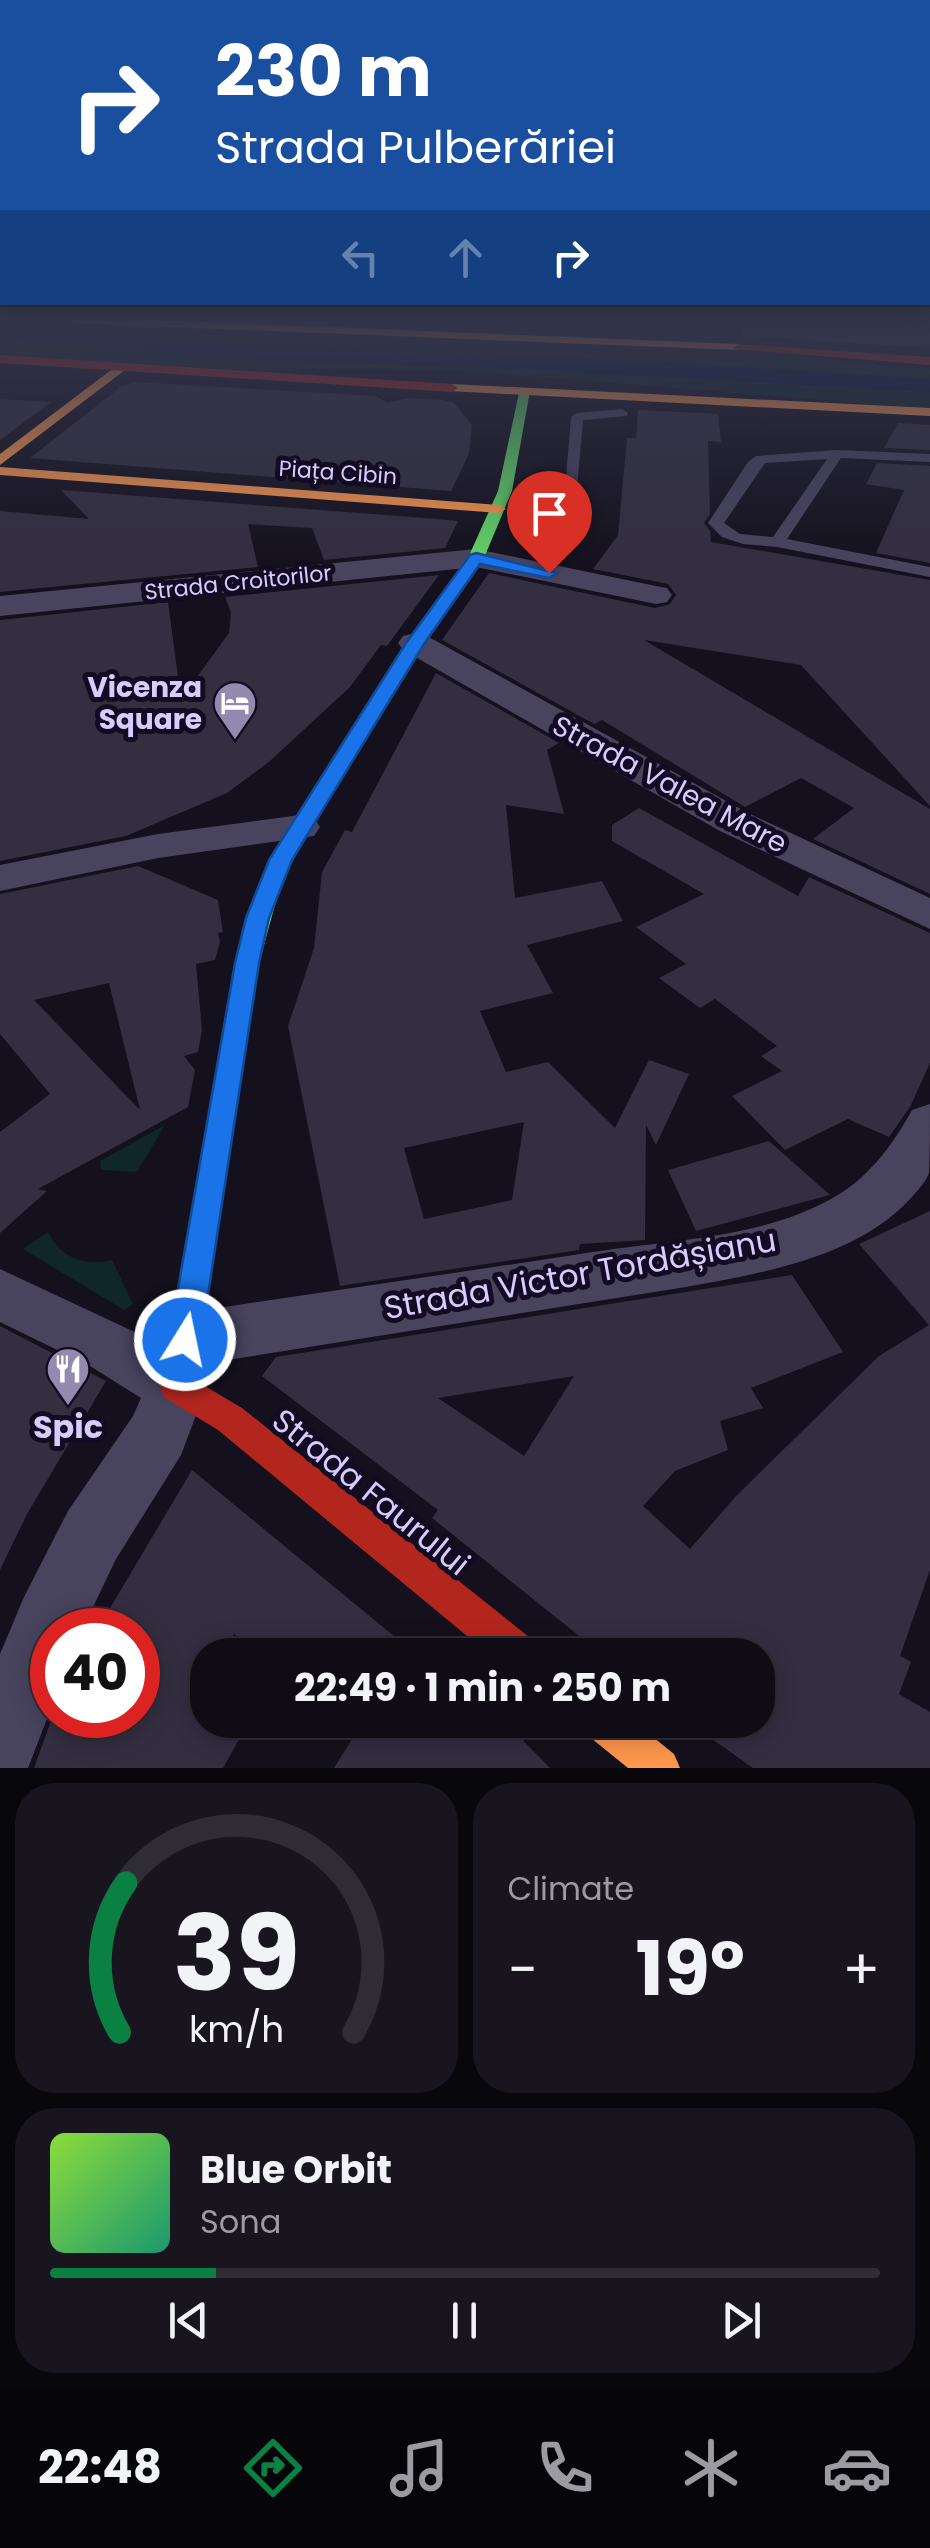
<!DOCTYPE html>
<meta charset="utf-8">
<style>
:root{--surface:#0f0c16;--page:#18151f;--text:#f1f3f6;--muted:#9b9ba1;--line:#2f2c35;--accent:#0b8043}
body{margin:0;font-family:Poppins,sans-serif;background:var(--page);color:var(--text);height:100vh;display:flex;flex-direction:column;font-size:38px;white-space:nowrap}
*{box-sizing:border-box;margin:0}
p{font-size:32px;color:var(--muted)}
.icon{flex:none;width:55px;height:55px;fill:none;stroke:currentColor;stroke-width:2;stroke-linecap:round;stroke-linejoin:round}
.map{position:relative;height:1768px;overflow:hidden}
.drawer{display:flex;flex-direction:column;gap:15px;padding:15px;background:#08070c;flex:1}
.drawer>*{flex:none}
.hud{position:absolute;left:0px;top:0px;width:930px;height:305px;box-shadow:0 5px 25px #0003,0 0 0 2px var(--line);background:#1a4fa0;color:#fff;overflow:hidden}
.speed{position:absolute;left:30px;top:1608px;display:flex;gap:20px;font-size:50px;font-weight:700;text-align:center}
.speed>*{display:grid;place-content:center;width:130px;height:130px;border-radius:50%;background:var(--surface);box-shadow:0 5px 25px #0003,0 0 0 2px var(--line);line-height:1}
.speed .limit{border:15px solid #d22;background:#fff;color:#111}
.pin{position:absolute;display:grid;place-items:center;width:85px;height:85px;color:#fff;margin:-102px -42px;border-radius:50% 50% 50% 0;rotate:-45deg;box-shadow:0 0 10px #0007}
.pin .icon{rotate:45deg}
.me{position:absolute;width:110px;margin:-55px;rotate:10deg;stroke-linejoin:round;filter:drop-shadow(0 0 8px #0008)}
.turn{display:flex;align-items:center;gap:35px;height:210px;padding:0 50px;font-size:45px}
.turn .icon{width:130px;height:130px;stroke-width:2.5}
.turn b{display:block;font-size:70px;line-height:85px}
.lanes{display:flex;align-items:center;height:95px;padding:0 50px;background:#0003;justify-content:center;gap:50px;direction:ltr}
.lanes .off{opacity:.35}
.big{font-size:75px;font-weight:700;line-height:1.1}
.drawer .widget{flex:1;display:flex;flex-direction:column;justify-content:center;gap:15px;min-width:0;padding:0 35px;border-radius:40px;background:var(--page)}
.drawer .dial{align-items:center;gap:0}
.dial svg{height:260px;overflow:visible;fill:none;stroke:var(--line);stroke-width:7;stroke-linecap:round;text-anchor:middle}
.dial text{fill:var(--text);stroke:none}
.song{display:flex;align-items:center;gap:30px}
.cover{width:120px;height:120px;border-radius:15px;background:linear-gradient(135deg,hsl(90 70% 55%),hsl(160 70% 35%))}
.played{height:10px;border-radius:5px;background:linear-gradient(90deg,var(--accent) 20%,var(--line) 20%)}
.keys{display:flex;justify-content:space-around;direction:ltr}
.heat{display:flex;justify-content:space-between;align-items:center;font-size:55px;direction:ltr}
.drawer .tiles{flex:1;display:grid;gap:15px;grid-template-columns:1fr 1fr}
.widget:last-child{grid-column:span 2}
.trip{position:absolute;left:190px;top:1638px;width:585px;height:100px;border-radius:40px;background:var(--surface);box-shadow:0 5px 25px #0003,0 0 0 2px var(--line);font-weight:700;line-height:100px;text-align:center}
.tab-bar{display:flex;height:160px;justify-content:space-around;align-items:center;background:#060509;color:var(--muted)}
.tab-bar .icon{width:70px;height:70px}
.tab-bar .active{color:var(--accent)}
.tab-bar b{font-size:45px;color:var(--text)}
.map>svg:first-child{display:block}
.green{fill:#0f262a}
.water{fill:#06133e}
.building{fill:#332e40;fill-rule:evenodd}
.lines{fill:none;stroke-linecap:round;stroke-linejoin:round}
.lane{fill:#49445e;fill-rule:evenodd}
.street{fill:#49445e;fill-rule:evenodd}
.fast{fill:#63d668;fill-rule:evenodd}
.slow{fill:#ff974d;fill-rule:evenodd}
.jam{fill:#b3261e;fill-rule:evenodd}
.route{fill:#1a73e8;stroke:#114b97;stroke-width:2.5}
.labels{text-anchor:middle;stroke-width:10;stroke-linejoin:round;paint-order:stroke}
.far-street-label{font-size:22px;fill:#d8ccff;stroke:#120b22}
.poi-label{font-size:28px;font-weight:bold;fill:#d8ccff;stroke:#120b22;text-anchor:end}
.street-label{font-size:28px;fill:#d8ccff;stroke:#120b22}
.near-street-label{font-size:32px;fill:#d8ccff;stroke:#120b22}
.near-poi-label{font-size:32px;font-weight:bold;fill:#d8ccff;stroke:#120b22}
</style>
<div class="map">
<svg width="930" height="1768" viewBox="0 0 930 1768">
<rect width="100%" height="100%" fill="#14101d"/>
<g class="green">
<path d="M0 338 263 360 467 367 569 355 771 356 930 369V409L470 371 306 369 282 372 0 357Z"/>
<path d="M165 1125 137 1172 101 1170 100 1161Z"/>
<path d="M48 1232C60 1257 84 1267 112 1260L133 1304 124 1310 23 1249Z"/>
</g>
<path class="water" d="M0 328 276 350 587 357 930 379V392L467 366 263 360 0 338Z"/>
<g class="building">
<path d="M742 320H930V348L741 336Z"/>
<path d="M136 382 376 396 387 403 408 398 443 400 454 403 472 425 469 454 451 491 30 458 122 386Z"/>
<path d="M0 399 51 402 0 440Z"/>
<path d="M638 410 718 414 721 442 708 441 710 514 704 523 710 531 711 542 930 580V806L801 665 644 640 930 809V894L813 839 854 808 801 778 745 807 602 720 594 724 442 640 489 573 655 608 670 604 676 595 668 584 593 569 618 535 627 438H636Z"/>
<path d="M898 423 930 425V450L884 448Z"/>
<path d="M877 463 930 466V563L876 553 904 490 866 484Z"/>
<path d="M61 490 437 519 458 521 445 548 324 560 312 528 248 524 258 567 0 592V511L89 519Z"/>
<path d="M439 575 387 646 381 645 350 687 270 761 227 793 126 836 0 861V620L168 602 181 699 229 633 231 612 225 597Z"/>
<path d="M436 673 559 743 547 750 564 814 506 805 515 898 602 881 623 921 527 945 553 993 480 1011 506 1072 548 1062 615 1128 649 1060 689 1074 656 1145 646 1125 645 1240 580 1244 579 1250 340 1286 288 1026 314 948 322 872 345 830 352 832ZM524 1122 512 1200 424 1219 404 1148Z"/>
<path d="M639 808 798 896 809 877 930 933V1063L910 1107 889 1137 848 1119 785 1150 732 1096 782 1071 761 1056 777 1046 715 999 700 1008 659 978 686 964 636 927 704 894 612 841V825Z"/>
<path d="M138 866 218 900 223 932 218 933 220 942 215 960 196 964 202 1030 198 1052 184 1056 195 1070 188 1107 38 1189 47 1191 0 1233V1132L50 1094 0 1034V894ZM109 983 140 1110 34 1000Z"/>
<path d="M769 1141 830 1195 696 1231 668 1170Z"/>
<path d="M930 1211V1570L900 1656 911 1662 899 1694 930 1712V1768H753L685 1720H758V1655H603L432 1518 438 1510 262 1376 276 1357 792 1275 843 1352 751 1388 763 1408 720 1421 728 1450 675 1471 643 1506 690 1549 736 1496 879 1356 929 1325 859 1244ZM574 1376 524 1456 438 1398Z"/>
<path d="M0 1326 106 1381 27 1514 0 1570Z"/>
<path d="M192 1470 417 1655H291L287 1651 285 1655H257L234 1634 221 1655H208V1720H250L223 1768H34L53 1715H138V1630H97Z"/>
<path d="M364 1720H503L550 1768H334Z"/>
</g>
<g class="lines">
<g class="lane">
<path d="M622 409 628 413 627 416 583 420 575 511 563 514 571 417 577 413Z"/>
<path d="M837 450 930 454V462L841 458 787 539 930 567V577L777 547 743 544 722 537 708 523 748 462 756 456ZM827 459 773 537 740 534 724 523 765 463Z"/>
</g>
<g class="street">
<path d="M476 549 656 586 667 588 672 595 667 602 656 604 476 567 0 616V596Z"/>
<path d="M415 633 427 636 748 813 930 898V929L720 831 403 650 398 643 403 636Z"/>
<path d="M300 815 314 818 320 827 314 836 158 858 0 891V865L158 834Z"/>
<path d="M930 1104C930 1124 930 1155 929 1173 926 1182 917 1191 911 1198 856 1258 762 1273 686 1287L196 1365 207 1386 181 1455 116 1559 82 1630H52V1706L28 1768H0V1654L24 1597 68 1511 133 1416 141 1398 90 1366 0 1322V1269L156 1342 164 1321 185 1313C321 1292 457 1273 593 1252 671 1240 761 1238 831 1199 868 1179 892 1146 912 1110Z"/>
</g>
<path class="fast" d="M520 388 530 391 512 491 484 558 423 644 311 827 281 883 259 963 243 1071 239 1078 230 1081 221 1078 217 1071 235 963 259 883 289 827 406 643 468 558 498 491Z"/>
<g class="slow">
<path d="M67 320H155L738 344 744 347 738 350 73 323Z"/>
<path d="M115 367 125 370 0 465V454Z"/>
<path d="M452 384 930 408V416L448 391V385Z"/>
<path d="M0 467 499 505 506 509 499 513 0 475Z"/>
<path d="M580 1720H632L674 1754 680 1768H628L586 1734Z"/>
</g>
<g class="jam">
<path d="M738 344 930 357V365L734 349Z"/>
<path d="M0 355 452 384 458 388 452 392 0 363Z"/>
<path d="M230 1061 239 1064 243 1071 193 1379 242 1408 534 1641 539 1655H490L218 1430 164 1397 160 1386 217 1071 221 1064Z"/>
</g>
</g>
<linearGradient id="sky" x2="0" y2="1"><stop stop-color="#0b0910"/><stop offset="0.56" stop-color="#34374c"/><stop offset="1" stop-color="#34374c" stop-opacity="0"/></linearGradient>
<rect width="930" height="568" fill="url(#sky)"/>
<path class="route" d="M476 553 557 573 549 578 480 564 424 644 292 860 269 918 259 963 201 1340 196 1350 185 1354 173 1350 169 1340 235 963 246 918 269 860 406 643 470 555Z"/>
<defs>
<g id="hotel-pin" transform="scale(2.25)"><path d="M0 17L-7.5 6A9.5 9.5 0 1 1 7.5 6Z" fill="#938ab0" stroke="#120b22"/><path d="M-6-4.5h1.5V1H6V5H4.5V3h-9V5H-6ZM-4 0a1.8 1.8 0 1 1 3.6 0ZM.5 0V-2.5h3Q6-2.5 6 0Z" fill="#fff"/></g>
<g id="restaurant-pin" transform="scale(2.25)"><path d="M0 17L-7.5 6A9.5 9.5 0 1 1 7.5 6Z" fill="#938ab0" stroke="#120b22"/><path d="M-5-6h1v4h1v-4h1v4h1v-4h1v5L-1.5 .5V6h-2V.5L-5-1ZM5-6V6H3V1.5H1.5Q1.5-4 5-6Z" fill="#fff"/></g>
</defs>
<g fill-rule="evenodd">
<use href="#hotel-pin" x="235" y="703"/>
<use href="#restaurant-pin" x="68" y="1369"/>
</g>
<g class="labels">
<g class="far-street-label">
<text transform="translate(338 472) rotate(4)" y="8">Piața Cibin</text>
<text transform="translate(238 582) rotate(-6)" y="8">Strada Croitorilor</text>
</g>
<g class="poi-label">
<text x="202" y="697">Vicenza<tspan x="202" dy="32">Square</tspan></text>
</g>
<g class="street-label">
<text transform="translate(670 784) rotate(28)" y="10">Strada Valea Mare</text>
</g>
<g class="near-street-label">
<text transform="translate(580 1274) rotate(-10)" y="11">Strada Victor Tordășianu</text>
<text transform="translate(371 1492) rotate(39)" y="11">Strada Faurului</text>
</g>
<g class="near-poi-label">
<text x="68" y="1438">Spic</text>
</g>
</g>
</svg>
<div class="speed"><div class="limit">40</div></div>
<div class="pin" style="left:549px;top:573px;background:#d93025"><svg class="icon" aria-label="arrive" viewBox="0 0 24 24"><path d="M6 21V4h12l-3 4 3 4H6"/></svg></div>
<svg class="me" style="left:185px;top:1340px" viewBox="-20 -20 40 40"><circle r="17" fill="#1a73e8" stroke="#fff" stroke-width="3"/><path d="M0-11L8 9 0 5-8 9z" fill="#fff"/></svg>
<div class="trip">22:49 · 1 min · 250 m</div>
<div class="hud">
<div class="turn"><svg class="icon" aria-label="right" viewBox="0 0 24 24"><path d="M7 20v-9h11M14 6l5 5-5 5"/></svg><div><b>230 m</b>Strada Pulberăriei</div></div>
<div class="lanes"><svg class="icon off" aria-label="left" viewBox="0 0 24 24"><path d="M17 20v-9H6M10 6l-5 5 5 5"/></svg><svg class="icon off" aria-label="ahead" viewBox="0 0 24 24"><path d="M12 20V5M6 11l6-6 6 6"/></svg><svg class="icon" aria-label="right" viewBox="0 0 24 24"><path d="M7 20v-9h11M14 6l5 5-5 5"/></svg></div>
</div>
</div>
<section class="drawer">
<div class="tiles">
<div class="widget dial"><svg viewBox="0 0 100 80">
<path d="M14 69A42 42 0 1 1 86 69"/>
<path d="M14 69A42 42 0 0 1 16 23" stroke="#0b8043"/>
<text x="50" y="56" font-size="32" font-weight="700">39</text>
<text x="50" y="72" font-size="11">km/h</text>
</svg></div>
<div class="widget"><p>Climate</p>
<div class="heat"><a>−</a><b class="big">19°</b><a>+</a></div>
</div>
<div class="widget">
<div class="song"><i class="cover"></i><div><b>Blue Orbit</b><p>Sona</p></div></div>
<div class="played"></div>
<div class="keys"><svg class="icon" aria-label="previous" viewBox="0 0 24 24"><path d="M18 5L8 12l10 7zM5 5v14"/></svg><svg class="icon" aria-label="pause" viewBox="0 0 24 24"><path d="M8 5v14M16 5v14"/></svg><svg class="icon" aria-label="next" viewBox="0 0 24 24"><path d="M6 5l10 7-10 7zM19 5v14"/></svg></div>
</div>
</div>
</section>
<nav class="tab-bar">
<b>22:48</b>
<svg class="icon active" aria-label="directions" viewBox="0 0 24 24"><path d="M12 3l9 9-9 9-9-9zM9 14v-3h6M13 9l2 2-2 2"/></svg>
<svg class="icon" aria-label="music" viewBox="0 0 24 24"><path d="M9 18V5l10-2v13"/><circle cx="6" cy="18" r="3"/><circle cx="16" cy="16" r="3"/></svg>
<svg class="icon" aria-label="phone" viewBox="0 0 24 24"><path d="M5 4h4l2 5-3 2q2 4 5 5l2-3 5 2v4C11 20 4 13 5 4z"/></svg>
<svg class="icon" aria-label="climate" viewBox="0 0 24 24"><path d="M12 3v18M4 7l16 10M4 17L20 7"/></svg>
<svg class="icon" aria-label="car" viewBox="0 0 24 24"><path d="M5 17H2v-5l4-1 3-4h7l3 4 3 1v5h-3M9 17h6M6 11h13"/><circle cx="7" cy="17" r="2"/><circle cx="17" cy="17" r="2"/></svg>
</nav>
